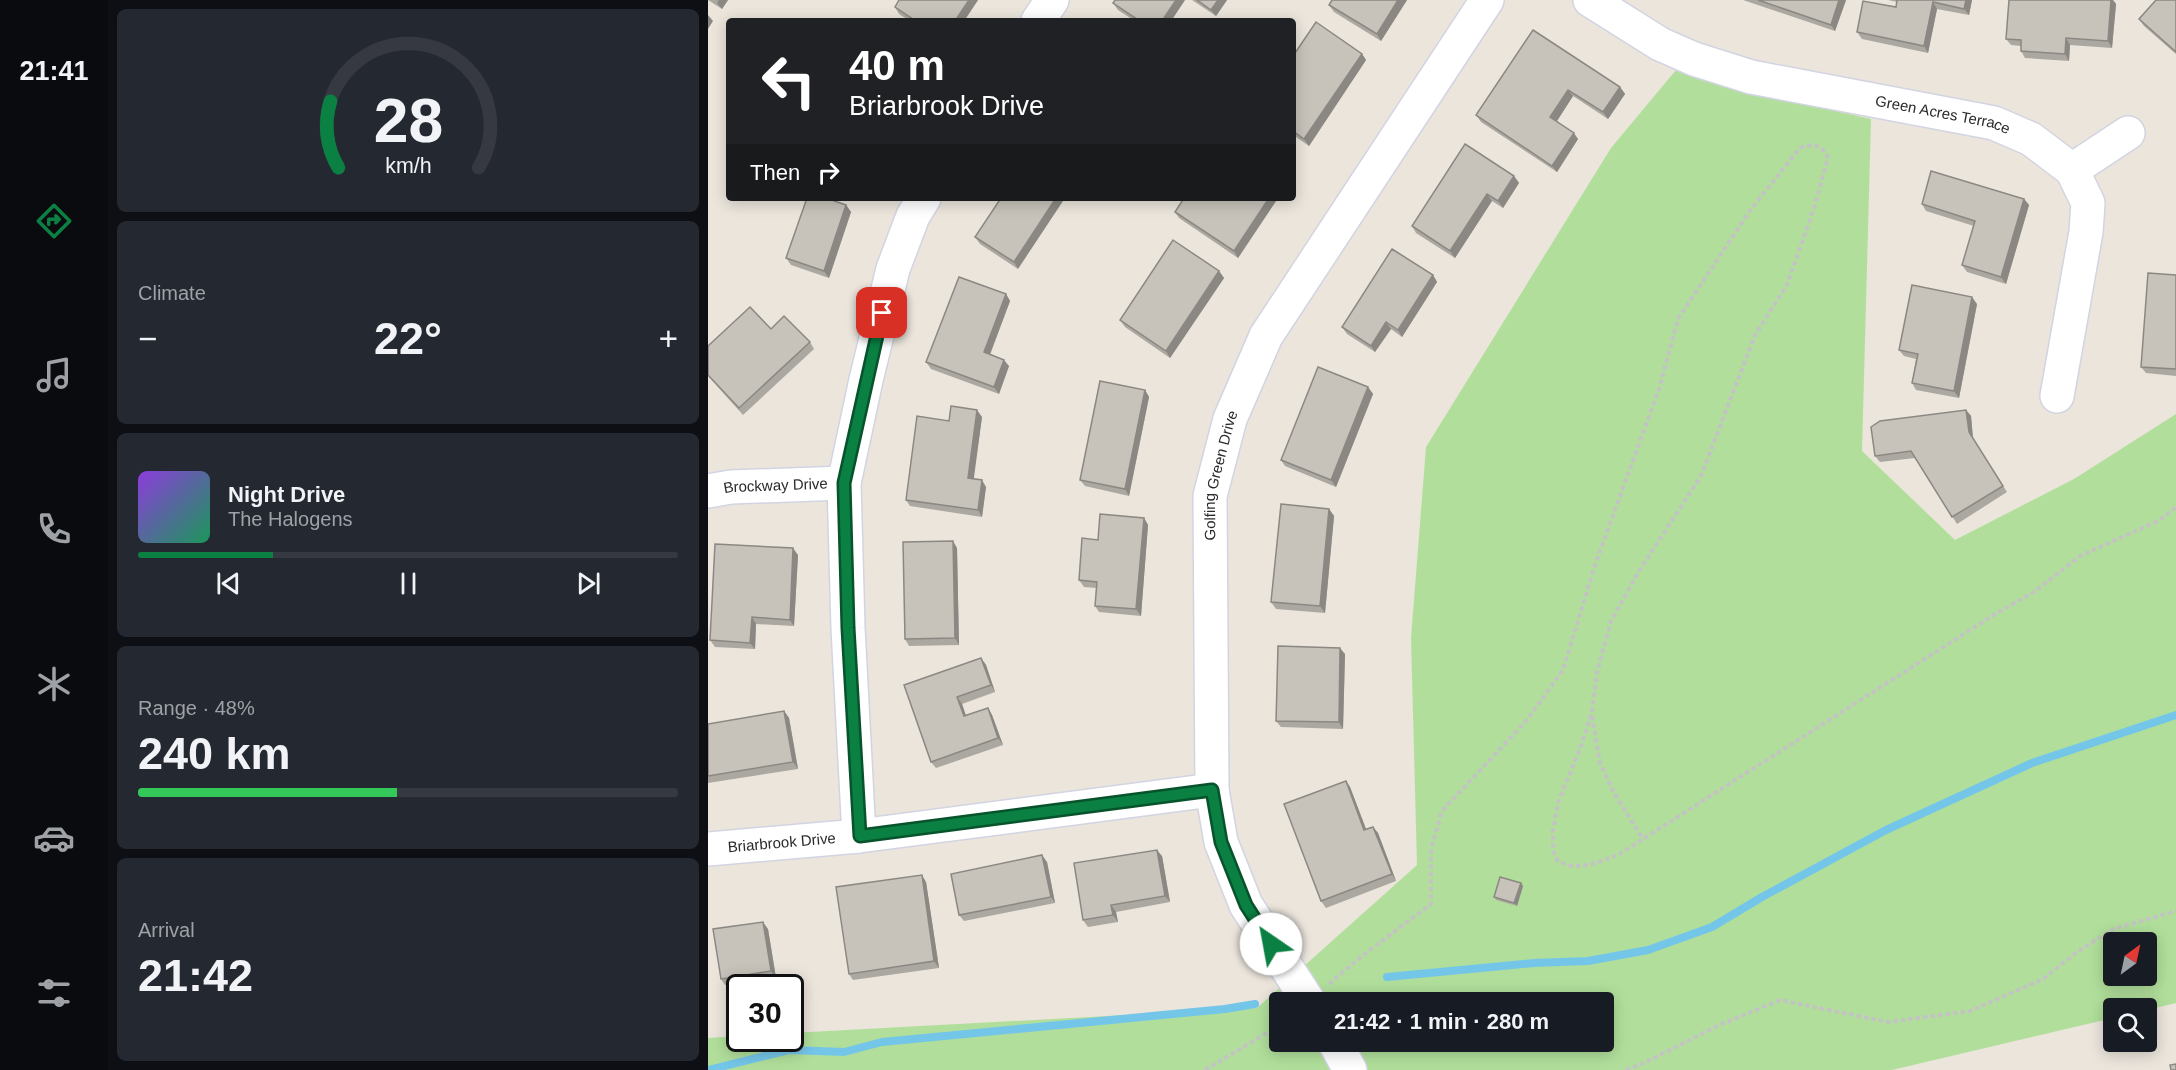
<!DOCTYPE html>
<meta charset="utf-8">
<style>
:root{--surface:#171b24;--page:#242831;--text:#f1f3f6;--muted:#9ea1a6;--line:#363941;--accent:#0b8043}
body{margin:0;font-family:Arial,sans-serif;background:var(--page);color:var(--text);height:100vh;display:flex;flex-direction:column;font-size:22px;white-space:nowrap}
*{box-sizing:border-box;margin:0}
p{font-size:20px;color:var(--muted)}
.icon{flex:none;width:33px;height:33px;fill:none;stroke:currentColor;stroke-width:2;stroke-linecap:round;stroke-linejoin:round}
.map{position:relative;flex:1;overflow:hidden}
.sheet{display:flex;flex-direction:column;gap:9px;padding:9px;background:#0d0f14;width:600px}
.sheet>*{flex:none}
.banner{position:absolute;left:18px;top:18px;width:570px;height:183px;border-radius:6px;box-shadow:0 3px 15px #0003;background:#202124;color:#fff;overflow:hidden}
.needle{width:39px;rotate:33deg}
.controls{position:absolute;left:1395px;top:932px;display:grid;gap:12px}
.controls a{display:grid;place-items:center;width:54px;height:54px;border-radius:6px;background:var(--surface);box-shadow:0 3px 15px #0003;font-size:30px}
.speed{position:absolute;left:18px;top:974px;display:flex;gap:12px;font-size:30px;font-weight:700;text-align:center}
.speed>*{display:grid;place-content:center;width:78px;height:78px;border-radius:50%;background:var(--surface);box-shadow:0 3px 15px #0003;line-height:1}
.speed .limit{border:3px solid #111;border-radius:9px;background:#fff;color:#111}
.pin{position:absolute;display:grid;place-items:center;width:51px;height:51px;color:#fff;margin:-26px;border-radius:12px;box-shadow:0 3px 9px #0006}
.me{position:absolute;width:66px;margin:-33px;rotate:327deg;stroke-linejoin:round;filter:drop-shadow(0 0 4px #0008)}
.turn{display:flex;align-items:center;gap:21px;height:126px;padding:0 24px;font-size:27px}
.turn .icon{width:78px;height:78px;stroke-width:2.5}
.turn b{display:block;font-size:42px;line-height:51px}
.then{display:flex;align-items:center;height:57px;padding:0 24px;background:#0003;gap:12px;font-size:22px}
.big{font-size:45px;font-weight:800;line-height:1.1}
.sheet .card{flex:1;display:flex;flex-direction:column;justify-content:center;gap:9px;min-width:0;padding:0 21px;border-radius:9px;background:var(--page)}
.sheet .dial{align-items:center;gap:0}
.dial svg{height:156px;overflow:visible;fill:none;stroke:var(--line);stroke-width:7;stroke-linecap:round;text-anchor:middle}
.dial text{fill:var(--text);stroke:none}
.song{display:flex;align-items:center;gap:18px}
.cover{width:72px;height:72px;border-radius:9px;background:linear-gradient(135deg,hsl(270 70% 55%),hsl(150 70% 35%))}
.played{height:6px;border-radius:3px;background:linear-gradient(90deg,var(--accent) 25%,var(--line) 25%)}
.keys{display:flex;justify-content:space-around;direction:ltr}
.heat{display:flex;justify-content:space-between;align-items:center;font-size:33px;direction:ltr}
.charge{height:9px;border-radius:4px;background:linear-gradient(90deg,#34c759 48%,var(--line) 0)}
.trip{position:absolute;left:561px;top:992px;width:345px;height:60px;border-radius:6px;background:var(--surface);box-shadow:0 3px 15px #0003;font-weight:800;line-height:60px;text-align:center}
main{display:flex;flex:1;min-height:0}
.dock{display:flex;flex-direction:column;width:108px;justify-content:space-around;align-items:center;background:#090b0e;color:var(--muted)}
.dock .icon{width:42px;height:42px}
.dock .current{color:var(--accent)}
.dock b{font-size:27px;color:var(--text)}
.map>svg:first-child{display:block}
.green{fill:#b1df9b;fill-rule:evenodd}
.lines{fill:none;stroke-linecap:round;stroke-linejoin:round}
.stream{stroke:#74c6e9;stroke-width:8}
.minor-casing{stroke:#d2d4e2;stroke-width:36}
.path{stroke:#c3c3c3;stroke-width:4;stroke-dasharray:4.5 3;stroke-linecap:butt}
.minor{stroke:#fff;stroke-width:33}
.wall{fill:#aba8a1}
.shaded-wall{fill:#8b8883}
.building{fill:#c7c3bb;stroke:#8b8883;stroke-width:1.5}
.route-casing{stroke:#07532c;stroke-width:15}
.route{stroke:#0b8043;stroke-width:10}
.labels{text-anchor:middle;stroke-width:4.5;stroke-linejoin:round;paint-order:stroke}
.street-label{font-size:15px;fill:#2a2a2a;stroke:#fff}
</style>
<main>
<nav class="dock">
<b>21:41</b>
<svg class="icon current" aria-label="directions" viewBox="0 0 24 24"><path d="M12 3l9 9-9 9-9-9zM9 14v-3h6M13 9l2 2-2 2"/></svg>
<svg class="icon" aria-label="music" viewBox="0 0 24 24"><path d="M9 18V5l10-2v13"/><circle cx="6" cy="18" r="3"/><circle cx="16" cy="16" r="3"/></svg>
<svg class="icon" aria-label="phone" viewBox="0 0 24 24"><path d="M5 4h4l2 5-3 2q2 4 5 5l2-3 5 2v4C11 20 4 13 5 4z"/></svg>
<svg class="icon" aria-label="climate" viewBox="0 0 24 24"><path d="M12 3v18M4 7l16 10M4 17L20 7"/></svg>
<svg class="icon" aria-label="car" viewBox="0 0 24 24"><path d="M5 17H2v-5l4-1 3-4h7l3 4 3 1v5h-3M9 17h6M6 11h13"/><circle cx="7" cy="17" r="2"/><circle cx="17" cy="17" r="2"/></svg>
<svg class="icon" aria-label="filters" viewBox="0 0 24 24"><path d="M4 7h16M4 17h16"/><circle cx="9" cy="7" r="2"/><circle cx="15" cy="17" r="2"/></svg>
</nav>
<section class="sheet">
<div class="card dial"><svg viewBox="0 0 100 80">
<path d="M14 69A42 42 0 1 1 86 69"/>
<path d="M14 69A42 42 0 0 1 10 35" stroke="#0b8043"/>
<text x="50" y="56" font-size="32" font-weight="700">28</text>
<text x="50" y="72" font-size="11">km/h</text>
</svg></div>
<div class="card"><p>Climate</p>
<div class="heat"><a>−</a><b class="big">22°</b><a>+</a></div>
</div>
<div class="card">
<div class="song"><i class="cover"></i><div><b>Night Drive</b><p>The Halogens</p></div></div>
<div class="played"></div>
<div class="keys"><svg class="icon" aria-label="previous" viewBox="0 0 24 24"><path d="M18 5L8 12l10 7zM5 5v14"/></svg><svg class="icon" aria-label="pause" viewBox="0 0 24 24"><path d="M8 5v14M16 5v14"/></svg><svg class="icon" aria-label="next" viewBox="0 0 24 24"><path d="M6 5l10 7-10 7zM19 5v14"/></svg></div>
</div>
<div class="card"><p>Range · 48%</p><b class="big">240 km</b><div class="charge"></div></div>
<div class="card"><p>Arrival</p><b class="big">21:42</b></div>
</section>
<div class="map">
<svg width="1468" height="1070" viewBox="0 0 1468 1070">
<rect width="100%" height="100%" fill="#ebe5dc"/>
<path class="green" d="M973 64 1033 90 1163 119 1154 451 1247 540 1366 479 1468 414V1003L1439 1010 1438 1008H1406L1405 1018 1184 1070H0V1038L31 1036 32 1038H82L83 1033 549 1008 709 865 703 638 718 447 903 148ZM1406 942H1438V975H1406ZM572 1002H896V1041H572Z"/>
<g class="lines">
<g class="stream">
<path d="M679 977 826 963 880 961 940 950 1004 927 1054 897 1178 830 1324 763 1468 715"/>
<path d="M0 1070 81 1050 136 1052 174 1042 517 1009 547 1004"/>
</g>
<g class="minor-casing">
<g id="minor">
<path id="s1" d="M882 0 952 44 986 59 1043 77 1286 123 1323 139 1364 170 1380 203 1378 232 1349 396"/>
<path d="M330 21 344 0"/>
<path d="M1364 170 1420 133"/>
<path id="s2" d="M0 491 23 487 136 483"/>
<path d="M151 836 140 628 136 483 158 380 185 269 205 216 216 198"/>
<path id="s3" d="M0 849 151 836 504 790"/>
<path id="s4" d="M601 1002 538 905 513 842 504 790 502 496 522 419 558 336 779 0"/>
<path d="M626 1041 642 1070"/>
</g>
</g>
<g class="path">
<path d="M884 716 892 763 906 793 935 839"/>
<path d="M621 984 654 956 723 904V849L734 811 819 720 855 670 887 565 951 389 970 319 1043 209 1092 148C1105 142 1115 146 1120 158L1106 208 1079 285 1047 335 993 476 931 571 903 621 889 672 884 712 873 746 850 803 845 831V851L850 861C870 872 890 862 910 855L1287 614 1326 592 1372 556 1450 521 1468 507"/>
<path d="M497 1070 572 1025"/>
<path d="M918 1070 936 1063 1007 1027 1072 1000 1180 1022 1262 1011 1335 979 1369 952 1405 929 1468 911"/>
</g>
<use href="#minor" class="minor"/>
</g>
<g class="wall">
<path d="M0 0H20L14 9Z"/>
<path d="M191 0H270L256 21H202L191 14 187 7Z"/>
<path d="M477 0 463 21H427L410 10 405 3Z"/>
<path d="M484 0H519L508 16Z"/>
<path d="M699 0 673 41 626 12 621 5Z"/>
<path d="M1035 0H1138L1127 31Z"/>
<path d="M1180 0H1264L1261 15 1229 9 1220 53 1154 39 1149 32 1188 7 1189 2Z"/>
<path d="M1301 0H1405L1408 4 1404 48 1362 45 1361 61 1317 58 1313 51V46L1303 45 1298 39Z"/>
<path d="M1468 0V54L1436 26 1431 19Z"/>
<path d="M825 30 912 87 917 94 900 119 865 96 849 121 870 139 849 172 773 122 768 115Z"/>
<path d="M654 54 658 60 601 146 585 135V56Z"/>
<path d="M806 176 811 183 795 208 784 201 747 258 708 233 704 226Z"/>
<path d="M293 198 310 269 272 244 267 237Z"/>
<path d="M570 198 530 258 471 218 467 212Z"/>
<path d="M1316 199 1321 205 1298 284 1259 272 1254 265 1266 226 1218 211 1214 204Z"/>
<path d="M138 205 143 212 121 278 83 265 78 258Z"/>
<path d="M511 271 516 278 462 358 417 327 412 320Z"/>
<path d="M725 275 729 282 694 337 683 329 667 352 639 334 634 327Z"/>
<path d="M1468 275V376L1438 373 1433 367Z"/>
<path d="M298 294 302 301 282 355 301 366 291 394 223 369 218 362Z"/>
<path d="M1269 304 1251 398 1208 390 1204 383 1208 359 1196 356 1191 350Z"/>
<path d="M63 329 102 342 106 349 35 415 0 376V346Z"/>
<path d="M660 387 665 394 628 487 577 466 573 460Z"/>
<path d="M437 390 441 397 421 496 377 486 372 480Z"/>
<path d="M1258 410 1263 416 1265 439 1299 492 1249 524 1207 458 1172 462 1167 456Z"/>
<path d="M274 417 265 479 278 487 274 517 202 506 198 500 241 421Z"/>
<path d="M621 509 626 516 617 613 568 609 563 602Z"/>
<path d="M436 518 440 525 433 616 391 612 387 606 388 588 376 587 371 580 390 540Z"/>
<path d="M249 548 251 645 201 646 197 639Z"/>
<path d="M90 555 86 626 48 624 47 649 7 647 2 640Z"/>
<path d="M637 654 635 729 573 727 568 721Z"/>
<path d="M273 658 278 665 287 692 254 704 258 715 280 708 284 715 295 745 228 768 223 762 196 685Z"/>
<path d="M76 711 81 718 90 769 0 783V724Z"/>
<path d="M638 781 642 787 658 829 665 827 670 833 688 881 618 908 613 901Z"/>
<path d="M454 856 462 902 408 912 410 922 380 927 375 920Z"/>
<path d="M339 862 347 903 256 921 251 915Z"/>
<path d="M218 882 231 968 145 980 141 974Z"/>
<path d="M813 883 815 886 809 906 788 900 786 897Z"/>
<path d="M60 929 68 978 17 985 13 979Z"/>
</g>
<g class="shaded-wall">
<path d="M11 0H20L14 9 9 3Z"/>
<path d="M261 0H270L256 21H247Z"/>
<path d="M468 0H477L463 21H454Z"/>
<path d="M510 0H519L508 16 503 10Z"/>
<path d="M690 0H699L673 41 669 34Z"/>
<path d="M1131 0H1138L1127 31 1123 25Z"/>
<path d="M1258 0H1264L1261 15 1256 9Z"/>
<path d="M1403 0H1405L1408 4 1404 48 1400 41Z"/>
<path d="M1225 2 1229 9 1220 53 1216 46Z"/>
<path d="M0 15 5 21 0 29Z"/>
<path d="M1358 38 1362 45 1361 61 1357 54Z"/>
<path d="M654 54 658 60 601 146 596 139Z"/>
<path d="M912 87 917 94 900 119 895 112Z"/>
<path d="M860 90 865 96 847 124 842 117Z"/>
<path d="M866 133 870 139 849 172 844 166Z"/>
<path d="M585 167 588 172 585 176Z"/>
<path d="M806 176 811 183 795 208 790 201Z"/>
<path d="M779 194 784 201 747 258 742 251Z"/>
<path d="M348 198H357L310 269 306 262Z"/>
<path d="M561 198H570L530 258 526 251Z"/>
<path d="M1316 199 1321 205 1298 284 1293 277Z"/>
<path d="M138 205 143 212 121 278 116 271Z"/>
<path d="M511 271 516 278 462 358 458 351Z"/>
<path d="M725 275 729 282 694 337 690 330Z"/>
<path d="M298 294 302 301 280 359 276 352Z"/>
<path d="M1264 297 1269 304 1251 398 1246 391Z"/>
<path d="M678 322 683 329 667 352 663 346Z"/>
<path d="M296 360 301 366 291 394 286 387Z"/>
<path d="M660 387 665 394 628 487 623 480Z"/>
<path d="M437 390 441 397 421 496 417 489Z"/>
<path d="M269 410 274 417 265 485 260 478Z"/>
<path d="M1258 410 1263 416 1265 439 1299 492 1261 432Z"/>
<path d="M274 480 278 487 274 517 270 510Z"/>
<path d="M621 509 626 516 617 613 612 606Z"/>
<path d="M436 518 440 525 433 616 428 609Z"/>
<path d="M245 541 249 548 251 645 247 638Z"/>
<path d="M85 548 90 555 86 626 82 620Z"/>
<path d="M44 617 48 624 47 649 42 643Z"/>
<path d="M632 648 637 654 635 729 631 722Z"/>
<path d="M273 658 278 665 287 692 283 685Z"/>
<path d="M249 697 254 704 260 723 256 716Z"/>
<path d="M280 708 284 715 295 745 290 738Z"/>
<path d="M76 711 81 718 90 769 85 762Z"/>
<path d="M638 781 642 787 661 837 656 830Z"/>
<path d="M665 827 670 833 688 881 684 874Z"/>
<path d="M449 850 454 856 462 902 457 896Z"/>
<path d="M334 855 339 862 347 903 343 897Z"/>
<path d="M214 875 218 882 231 968 226 961Z"/>
<path d="M813 883 815 886 809 906 806 903Z"/>
<path d="M403 905 408 912 410 922 405 915Z"/>
<path d="M55 922 60 929 68 978 63 971Z"/>
</g>
<g class="building">
<path d="M191 0H261L247 21H208L187 7Z"/>
<path d="M407 0H468L454 21H432L405 3Z"/>
<path d="M489 0H510L503 10Z"/>
<path d="M624 0H690L669 34 621 5Z"/>
<path d="M1050 0H1131L1123 25Z"/>
<path d="M1189 0H1258L1256 9 1225 2 1216 46 1149 32 1155 1 1188 7Z"/>
<path d="M1301 0H1403L1400 41 1358 38 1357 54 1313 51V40L1298 39Z"/>
<path d="M1448 0H1468V52L1431 19Z"/>
<path d="M608 22 654 54 596 139 585 131V56Z"/>
<path d="M825 30 912 87 895 112 860 90 842 117 866 133 844 166 768 115Z"/>
<path d="M757 144 806 176 790 201 779 194 742 251 704 226Z"/>
<path d="M1223 171 1316 199 1293 277 1254 265 1267 221 1214 204Z"/>
<path d="M99 198H118L138 205 116 271 78 258Z"/>
<path d="M293 198H348L306 262 267 237Z"/>
<path d="M476 198H561L526 251 467 212Z"/>
<path d="M465 240 511 271 458 351 412 320Z"/>
<path d="M684 249 725 275 690 330 678 322 663 346 634 327Z"/>
<path d="M1440 273 1468 275V369L1433 367Z"/>
<path d="M251 277 298 294 276 352 296 360 286 387 218 362Z"/>
<path d="M1204 285 1264 297 1246 391 1204 383 1210 354 1191 350Z"/>
<path d="M42 307 63 329 76 316 102 342 31 408 0 375V346Z"/>
<path d="M610 367 660 387 623 480 573 460Z"/>
<path d="M392 381 437 390 417 489 372 480Z"/>
<path d="M243 406 269 410 260 478 274 480 270 510 198 500 209 416 241 421Z"/>
<path d="M1258 410 1261 432 1295 486 1244 517 1203 451 1167 456 1163 427 1172 421Z"/>
<path d="M573 504 621 509 612 606 563 602Z"/>
<path d="M392 514 436 518 428 609 387 606 389 582 371 580 374 538 390 540Z"/>
<path d="M245 541 247 638 197 639 195 542Z"/>
<path d="M7 544 85 548 82 620 44 617 42 643 2 640Z"/>
<path d="M570 646 632 648 631 722 568 721Z"/>
<path d="M273 658 283 685 249 697 256 716 280 708 290 738 223 762 196 685Z"/>
<path d="M76 711 85 762 0 776V724Z"/>
<path d="M638 781 656 830 665 827 684 874 613 901 576 804Z"/>
<path d="M449 850 457 896 403 905 405 915 375 920 366 863Z"/>
<path d="M334 855 343 897 251 915 243 874Z"/>
<path d="M214 875 226 961 141 974 128 887Z"/>
<path d="M792 877 813 883 806 903 786 897Z"/>
<path d="M55 922 63 971 13 979 5 929Z"/>
<path d="M1468 1064V1070H1463L1462 1065Z"/>
</g>
<g class="lines">
<g class="route-casing">
<path id="route" d="M174 313 136 483 140 628 152 836 504 790 513 842 538 905 563 944"/>
</g>
<use href="#route" class="route"/>
</g>
<g class="labels">
<g class="street-label">
<text dy="5" stroke="none"><textPath href="#s1" startOffset="375">Green Acres Terrace</textPath></text>
<text dy="5" stroke="none"><textPath href="#s4" startOffset="552">Golfing Green Drive</textPath></text>
<text dy="5" stroke="none"><textPath href="#s2" startOffset="68">Brockway Drive</textPath></text>
<text dy="5" stroke="none"><textPath href="#s3" startOffset="74">Briarbrook Drive</textPath></text>
</g>
</g>
</svg>
<div class="controls">
<a><svg class="needle" viewBox="-14 -14 28 28"><path d="M0-13l5 13h-10z" fill="#e53935"/><path d="M0 13l5-13h-10z" fill="#9ea1a6"/></svg></a>
<a><svg class="icon" aria-label="search" viewBox="0 0 24 24"><circle cx="10" cy="10" r="6"/><path d="M15 15l6 6"/></svg></a>
</div>
<div class="speed"><div class="limit">30</div></div>
<div class="pin" style="left:174px;top:313px;background:#d93025"><svg class="icon" aria-label="arrive" viewBox="0 0 24 24"><path d="M6 21V4h12l-3 4 3 4H6"/></svg></div>
<svg class="me" style="left:563px;top:944px" viewBox="-20 -20 40 40"><circle r="19" fill="#fff"/><path d="M0-13L10 11 0 6-10 11z" fill="#0b8043"/></svg>
<div class="trip">21:42 · 1 min · 280 m</div>
<div class="banner">
<div class="turn"><svg class="icon" aria-label="left" viewBox="0 0 24 24"><path d="M17 20v-9H6M10 6l-5 5 5 5"/></svg><div><b>40 m</b>Briarbrook Drive</div></div>
<div class="then">Then<svg class="icon" aria-label="right" viewBox="0 0 24 24"><path d="M7 20v-9h11M14 6l5 5-5 5"/></svg></div>
</div>
</div>
</main>
